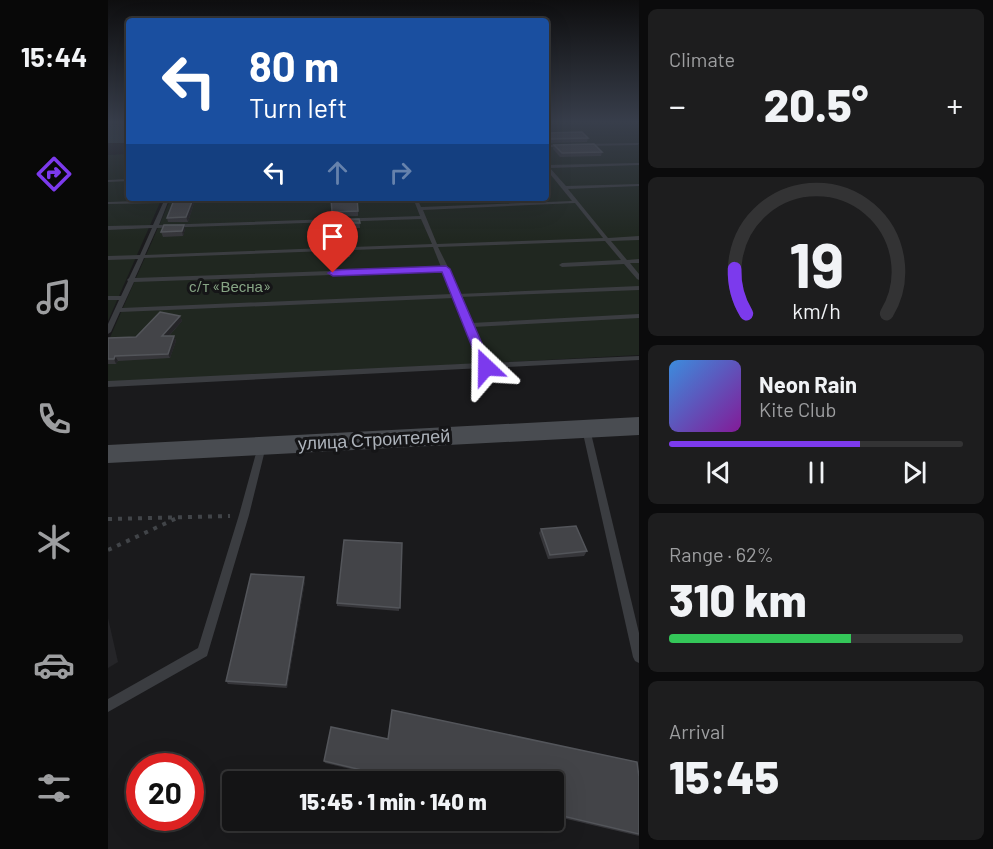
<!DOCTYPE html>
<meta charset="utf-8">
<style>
:root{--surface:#141415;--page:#1d1d1e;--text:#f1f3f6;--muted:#9d9ea0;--line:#333334;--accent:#7c3aed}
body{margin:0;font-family:Barlow,sans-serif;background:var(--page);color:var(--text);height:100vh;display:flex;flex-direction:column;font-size:22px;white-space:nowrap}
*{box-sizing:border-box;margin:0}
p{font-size:20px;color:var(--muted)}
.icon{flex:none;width:33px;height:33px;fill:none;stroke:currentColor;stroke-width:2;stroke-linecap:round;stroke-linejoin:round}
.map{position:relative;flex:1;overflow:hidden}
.side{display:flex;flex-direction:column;gap:9px;padding:9px;background:#0b0b0c;width:354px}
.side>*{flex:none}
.banner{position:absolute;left:18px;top:18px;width:423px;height:183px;border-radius:6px;box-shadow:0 6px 24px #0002,0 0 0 2px var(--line);background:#1a4fa0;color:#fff;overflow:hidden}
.speed{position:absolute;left:18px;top:753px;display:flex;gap:12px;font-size:30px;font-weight:700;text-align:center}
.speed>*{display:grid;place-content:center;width:78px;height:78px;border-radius:50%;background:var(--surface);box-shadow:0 6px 24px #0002,0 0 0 2px var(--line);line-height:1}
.speed .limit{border:9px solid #d22;background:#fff;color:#111}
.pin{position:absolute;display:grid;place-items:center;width:51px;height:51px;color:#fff;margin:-62px -26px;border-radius:50% 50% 50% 0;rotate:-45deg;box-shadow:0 0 6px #0007}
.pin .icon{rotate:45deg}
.me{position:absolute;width:66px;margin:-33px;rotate:337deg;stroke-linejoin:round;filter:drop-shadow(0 0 4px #0008)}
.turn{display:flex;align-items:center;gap:21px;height:126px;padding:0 24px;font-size:27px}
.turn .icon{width:78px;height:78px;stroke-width:2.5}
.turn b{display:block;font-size:42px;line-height:51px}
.lanes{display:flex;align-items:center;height:57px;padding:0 24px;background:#0003;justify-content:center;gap:30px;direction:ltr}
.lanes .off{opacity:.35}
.big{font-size:45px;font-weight:800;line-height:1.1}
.side .widget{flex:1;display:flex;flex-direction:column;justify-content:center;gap:9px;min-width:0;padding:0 21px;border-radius:9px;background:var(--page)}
.side .dial{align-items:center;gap:0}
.dial svg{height:156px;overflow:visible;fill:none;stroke:var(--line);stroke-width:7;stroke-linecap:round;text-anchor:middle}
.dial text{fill:var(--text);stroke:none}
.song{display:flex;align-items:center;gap:18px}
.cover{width:72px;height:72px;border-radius:9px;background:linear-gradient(135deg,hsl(210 70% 55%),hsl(290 70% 35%))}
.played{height:6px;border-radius:3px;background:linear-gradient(90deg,var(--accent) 65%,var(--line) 65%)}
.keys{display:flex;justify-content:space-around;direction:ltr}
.heat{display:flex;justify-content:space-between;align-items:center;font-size:33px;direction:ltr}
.charge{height:9px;border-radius:4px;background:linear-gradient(90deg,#34c759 62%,var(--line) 0)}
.trip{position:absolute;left:114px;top:771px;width:342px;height:60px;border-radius:6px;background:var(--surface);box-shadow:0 6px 24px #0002,0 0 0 2px var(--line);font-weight:800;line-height:60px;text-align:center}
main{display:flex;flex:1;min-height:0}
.menu{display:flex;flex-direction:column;width:108px;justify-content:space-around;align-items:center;background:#080808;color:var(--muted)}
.menu .icon{width:42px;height:42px}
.menu .current{color:var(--accent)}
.menu b{font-size:27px;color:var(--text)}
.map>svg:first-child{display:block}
.green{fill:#202720}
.water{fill:#303b40}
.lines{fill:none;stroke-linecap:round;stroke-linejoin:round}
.path{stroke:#414448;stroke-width:4;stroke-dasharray:4 6;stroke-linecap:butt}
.service{fill:#3b3d41;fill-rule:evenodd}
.secondary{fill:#494c51;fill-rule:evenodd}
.wall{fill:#36363a}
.shaded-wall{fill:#252528}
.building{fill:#434448;stroke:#53555a;stroke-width:1.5}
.route{fill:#7c3aed;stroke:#51269a;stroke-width:1.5}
.labels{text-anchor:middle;stroke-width:6;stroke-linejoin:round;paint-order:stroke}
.far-park-label{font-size:15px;fill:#87a585;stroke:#151517}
.street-label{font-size:18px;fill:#adb3bb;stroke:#151517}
</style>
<main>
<nav class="menu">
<b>15:44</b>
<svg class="icon current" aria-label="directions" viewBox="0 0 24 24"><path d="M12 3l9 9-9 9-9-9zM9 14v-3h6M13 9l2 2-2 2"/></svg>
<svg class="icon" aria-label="music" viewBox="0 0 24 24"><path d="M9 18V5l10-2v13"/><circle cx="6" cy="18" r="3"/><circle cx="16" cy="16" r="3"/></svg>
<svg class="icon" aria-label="phone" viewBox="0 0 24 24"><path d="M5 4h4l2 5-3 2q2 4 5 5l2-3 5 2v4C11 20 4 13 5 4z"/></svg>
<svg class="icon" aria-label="climate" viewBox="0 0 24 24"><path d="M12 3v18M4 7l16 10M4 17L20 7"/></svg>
<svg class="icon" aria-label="car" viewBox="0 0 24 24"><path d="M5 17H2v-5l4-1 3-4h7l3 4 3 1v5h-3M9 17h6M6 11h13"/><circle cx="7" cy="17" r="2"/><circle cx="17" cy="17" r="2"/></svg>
<svg class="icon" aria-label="filters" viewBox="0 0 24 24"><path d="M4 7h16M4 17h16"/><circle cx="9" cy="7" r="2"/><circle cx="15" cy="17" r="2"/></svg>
</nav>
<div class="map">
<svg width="531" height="849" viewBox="0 0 531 849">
<rect width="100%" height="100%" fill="#1a1a1c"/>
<g class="green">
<path d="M450 121H531V355L0 383V342L63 198H438V122Z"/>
<path d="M21 154V198H54L0 321V155Z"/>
</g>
<rect class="water" x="0" y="121" width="21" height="22"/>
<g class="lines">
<g class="path">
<path d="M0 519 122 516"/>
<path d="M0 550 69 518"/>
</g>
<g class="service">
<path d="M531 143 530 145 476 146 474 145 476 144Z"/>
<path d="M438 145H457L459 146 457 147H438Z"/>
<path d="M531 163V165L442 168 458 186 531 184V186L460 189 500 238 531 236V240L503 241 519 260 531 259V263H522L531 274V280L529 279 516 264 454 267 451 265 454 263 513 260 497 241 330 247 341 269 340 270 350 294 531 286V290L352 297 363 323 531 314V318L365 327 380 363 531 356V360L381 368 378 369 375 368 0 387V381L373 363 346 298 12 312 3 332 0 334V324L11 300H0V296H13L20 281 19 280 21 278 30 259 0 260V256L32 255 44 228 0 230V226L45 225 55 203 0 204V202L57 200 58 198H62V199L152 198 150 199 60 202 51 225 312 216 305 198H309L313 207 464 201 438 169V165ZM467 203 495 238 329 244 315 210ZM313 219 324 244 37 255 49 228ZM325 247 333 267 27 278 36 258ZM335 271 344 294 14 308 26 282Z"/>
<path d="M21 179V181L0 182V180Z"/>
<path d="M478 426 481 427 482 429 531 633V663L527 661 525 657 474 429 475 427Z"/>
<path d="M154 443 157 444 158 446 141 515 99 656 0 712V699L90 648 131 515 150 446 151 444Z"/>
</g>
<path class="secondary" d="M531 417V435L0 463V445Z"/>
</g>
<g class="wall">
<path d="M438 133 480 138 479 142 440 143 438 140Z"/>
<path d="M446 145 494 152 493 156 452 157 445 149Z"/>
<path d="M85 199 86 203 80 222H60L59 218Z"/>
<path d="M250 211V216L224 217V212Z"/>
<path d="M251 219 252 228H240L241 245 222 246 221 220Z"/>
<path d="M77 229 75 236 55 237 53 232Z"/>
<path d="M222 248H241L242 257 222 258Z"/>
<path d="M72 316 74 321 61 336H66L68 341 62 358 10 361 8 364H0V338L28 337Z"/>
<path d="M433 529 479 551 476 556 440 559 431 533Z"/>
<path d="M294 543 291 611 229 606V603Z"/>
<path d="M197 581 179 688 120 684 118 681Z"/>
<path d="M280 739 531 777V836L446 816V782H298L217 763 216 761Z"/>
</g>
<g class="shaded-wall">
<path d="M85 199 86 203 80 222 78 217Z"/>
<path d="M76 225 77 229 75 236 74 231Z"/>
<path d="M72 316 74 321 56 341 54 336Z"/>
<path d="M66 336 68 341 62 358 60 354Z"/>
<path d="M7 356 10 361 8 364 6 359Z"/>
<path d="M196 577 197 581 179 688 178 685Z"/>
<path d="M0 618 10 662 0 668Z"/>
</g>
<g class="building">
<path d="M474 132 480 138 441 139 438 135V133Z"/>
<path d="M486 144 494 152 454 153 446 145Z"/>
<path d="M223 198H249L250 211 224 212Z"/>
<path d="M85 199 78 217 59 218 66 200Z"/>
<path d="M251 219 252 223H240L241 240 222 241 221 220Z"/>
<path d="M56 225H76L74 231 53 232Z"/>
<path d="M222 248H241L242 252 222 253Z"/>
<path d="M52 312 72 316 54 336H66L60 354 7 356 6 359H0V338L28 337Z"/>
<path d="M468 526 479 551 442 555 433 529Z"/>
<path d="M236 540 294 543 292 608 229 603Z"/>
<path d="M143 574 196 577 178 685 118 681Z"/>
<path d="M284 710 529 762 531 777V834L446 814V782H304L216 761 223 727 280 739Z"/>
</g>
<linearGradient id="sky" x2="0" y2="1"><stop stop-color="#0e0e0f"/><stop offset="0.51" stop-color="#383e4b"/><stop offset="1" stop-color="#383e4b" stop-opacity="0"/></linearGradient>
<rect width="531" height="239" fill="url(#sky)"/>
<path class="route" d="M338 266 342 269 384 367 382 370H374L372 367 334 272 225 276 220 273 225 270Z"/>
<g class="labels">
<g class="far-park-label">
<text x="122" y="292">с/т «Весна»</text>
</g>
<g class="street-label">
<text transform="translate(266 440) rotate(-3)" y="6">улица Строителей</text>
</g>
</g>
</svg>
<div class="speed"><div class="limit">20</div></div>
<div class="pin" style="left:225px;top:273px;background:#d93025"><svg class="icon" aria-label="arrive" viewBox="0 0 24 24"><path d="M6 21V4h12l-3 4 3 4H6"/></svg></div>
<svg class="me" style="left:378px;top:367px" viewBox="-20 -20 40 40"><path d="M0-17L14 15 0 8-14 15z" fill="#7c3aed" stroke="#fff" stroke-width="4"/></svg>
<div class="trip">15:45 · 1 min · 140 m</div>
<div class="banner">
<div class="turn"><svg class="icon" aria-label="left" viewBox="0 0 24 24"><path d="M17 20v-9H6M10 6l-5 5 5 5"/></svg><div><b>80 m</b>Turn left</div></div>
<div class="lanes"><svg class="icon" aria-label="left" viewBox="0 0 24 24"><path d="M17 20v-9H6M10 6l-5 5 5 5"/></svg><svg class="icon off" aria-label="ahead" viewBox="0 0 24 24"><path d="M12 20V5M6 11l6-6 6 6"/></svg><svg class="icon off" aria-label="right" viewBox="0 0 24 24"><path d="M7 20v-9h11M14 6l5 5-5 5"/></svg></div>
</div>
</div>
<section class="side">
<div class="widget"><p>Climate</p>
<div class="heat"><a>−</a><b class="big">20.5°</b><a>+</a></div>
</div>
<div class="widget dial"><svg viewBox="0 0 100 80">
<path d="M14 69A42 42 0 1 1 86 69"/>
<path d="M14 69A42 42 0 0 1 8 46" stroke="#7c3aed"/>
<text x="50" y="56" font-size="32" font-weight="700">19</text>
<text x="50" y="72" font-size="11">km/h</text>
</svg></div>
<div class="widget">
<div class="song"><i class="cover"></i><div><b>Neon Rain</b><p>Kite Club</p></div></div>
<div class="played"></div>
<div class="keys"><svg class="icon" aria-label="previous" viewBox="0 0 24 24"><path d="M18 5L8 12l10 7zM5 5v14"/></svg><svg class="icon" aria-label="pause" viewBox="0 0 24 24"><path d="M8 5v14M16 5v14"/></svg><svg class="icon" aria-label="next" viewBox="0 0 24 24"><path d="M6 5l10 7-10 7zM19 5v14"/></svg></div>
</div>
<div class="widget"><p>Range · 62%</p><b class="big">310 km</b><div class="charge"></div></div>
<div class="widget"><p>Arrival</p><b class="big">15:45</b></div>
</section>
</main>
